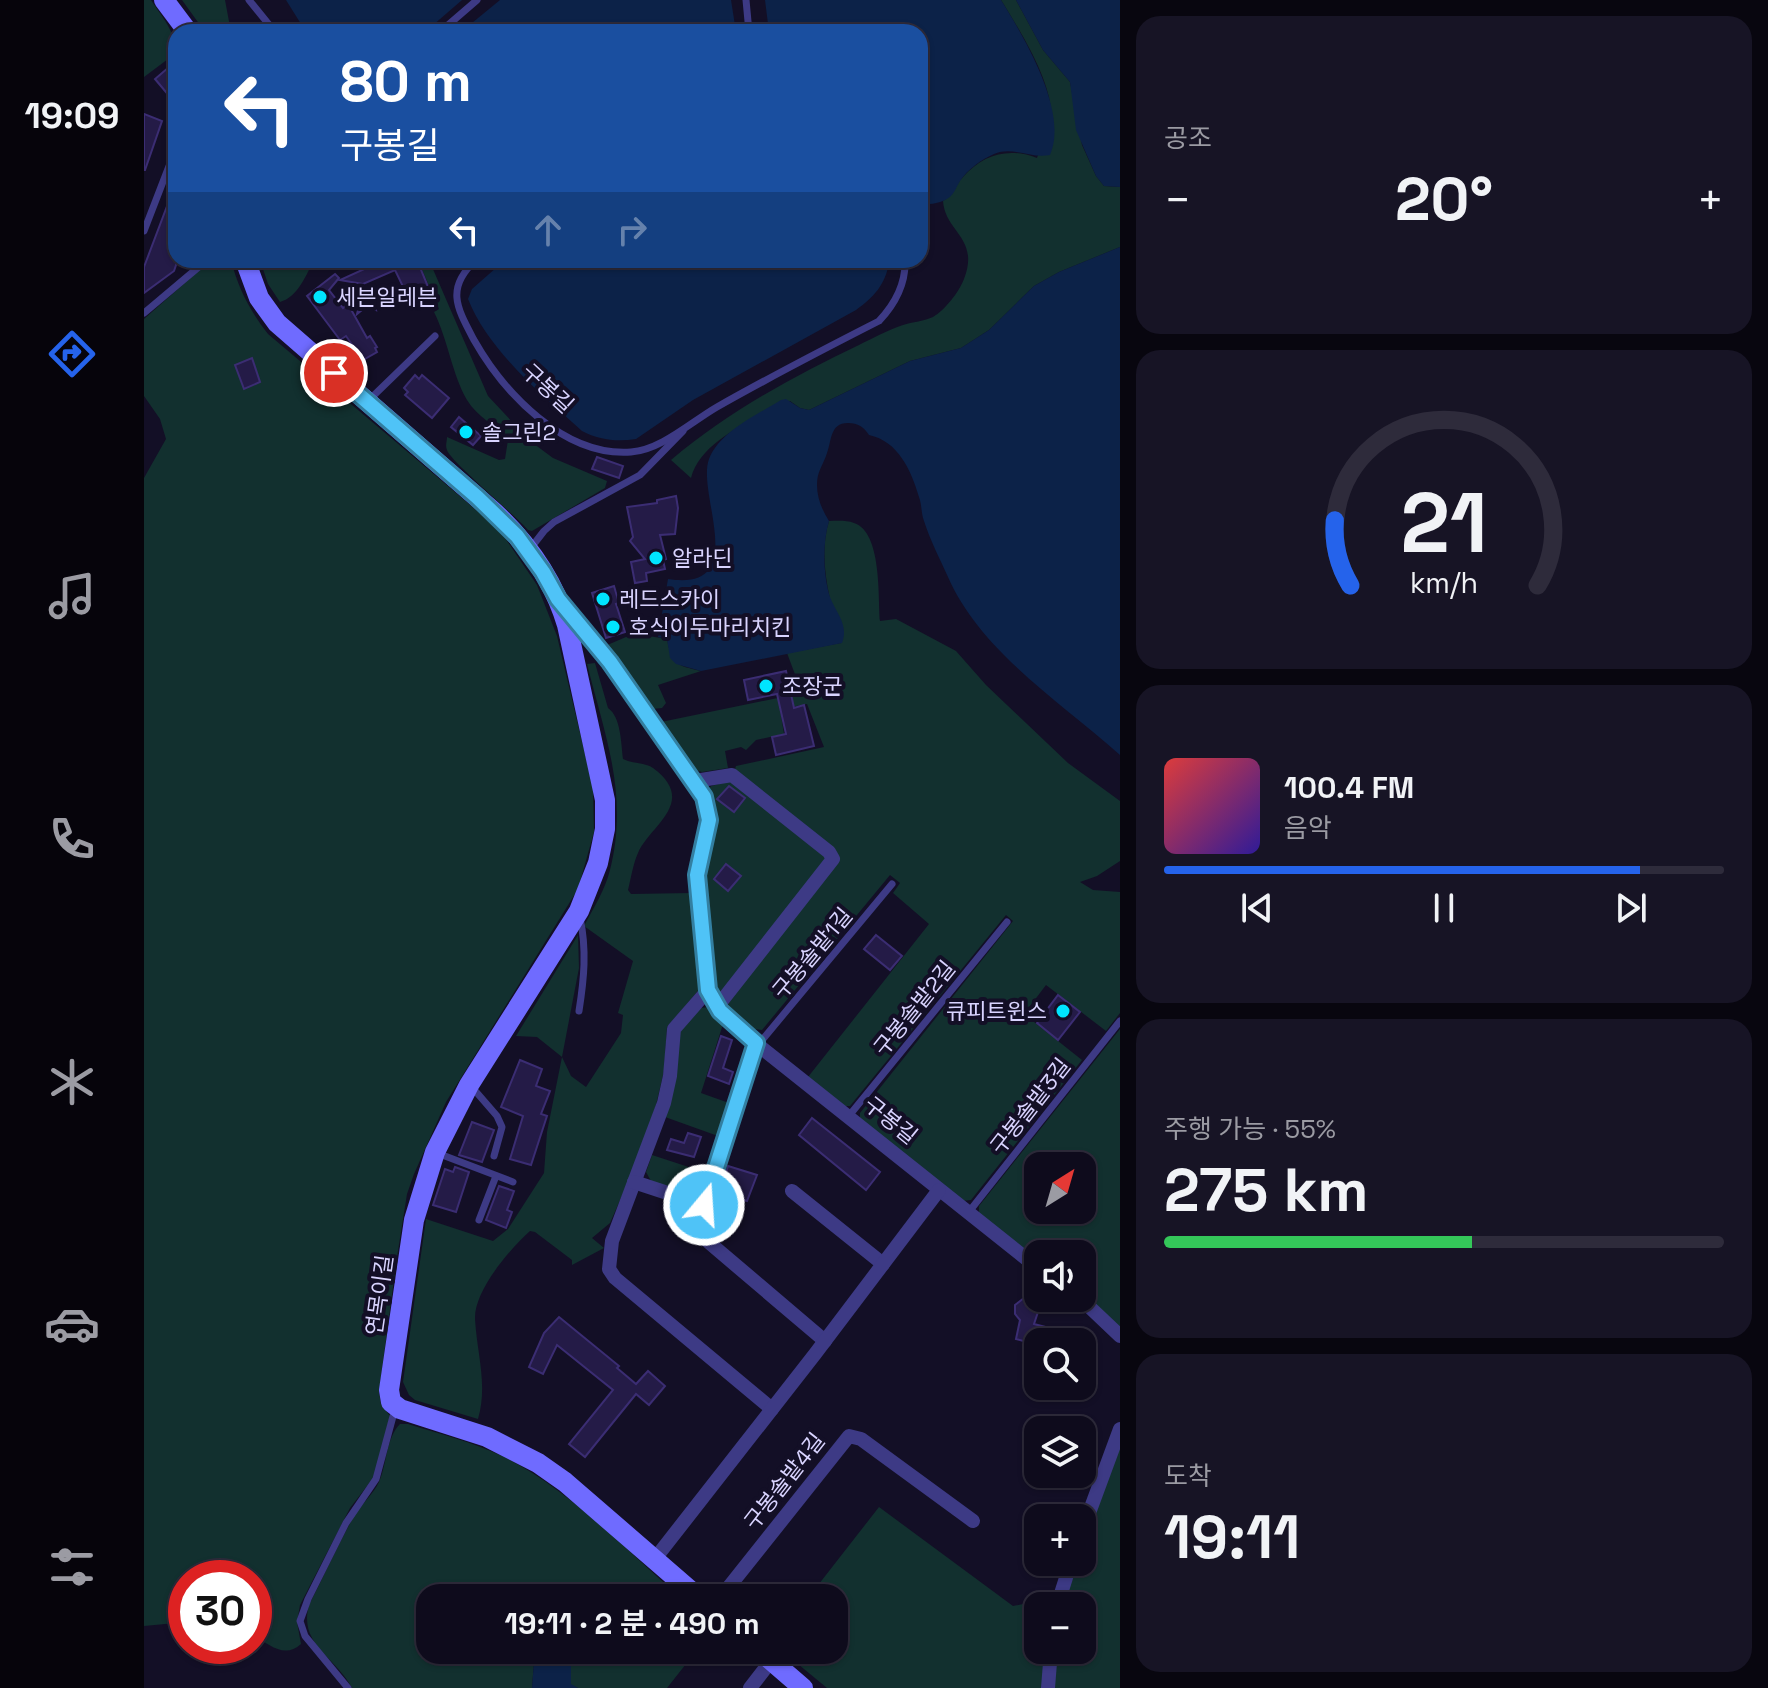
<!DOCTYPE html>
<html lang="ko">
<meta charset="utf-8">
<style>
:root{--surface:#0e0b1c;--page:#171425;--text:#f1f3f6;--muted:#9b9ba3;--line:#2e2b3b;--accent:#2563eb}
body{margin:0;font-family:"Space Grotesk","Noto Sans KR",sans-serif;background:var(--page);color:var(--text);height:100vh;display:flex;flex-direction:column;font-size:30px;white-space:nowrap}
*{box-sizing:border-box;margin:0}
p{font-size:26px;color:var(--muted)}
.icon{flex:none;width:44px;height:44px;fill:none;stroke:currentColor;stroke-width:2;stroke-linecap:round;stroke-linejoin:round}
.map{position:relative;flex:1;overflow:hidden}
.details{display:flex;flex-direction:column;gap:16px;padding:16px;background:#08060f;width:648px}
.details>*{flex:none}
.top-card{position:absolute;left:24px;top:24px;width:760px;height:244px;border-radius:24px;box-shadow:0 2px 6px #0004,0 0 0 2px var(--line);background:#1a4fa0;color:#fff;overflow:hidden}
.needle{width:52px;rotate:37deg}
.tools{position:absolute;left:880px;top:1152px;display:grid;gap:16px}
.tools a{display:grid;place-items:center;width:72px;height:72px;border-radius:16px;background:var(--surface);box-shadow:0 2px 6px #0004,0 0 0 2px var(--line);font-size:40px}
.speed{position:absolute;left:24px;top:1560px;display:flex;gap:16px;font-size:40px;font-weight:700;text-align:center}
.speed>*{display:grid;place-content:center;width:104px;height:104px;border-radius:50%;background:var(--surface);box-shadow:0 2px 6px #0004,0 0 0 2px var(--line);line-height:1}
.speed .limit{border:12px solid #d22;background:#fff;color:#111}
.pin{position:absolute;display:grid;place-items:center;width:68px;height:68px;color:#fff;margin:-34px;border:4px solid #fff;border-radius:50%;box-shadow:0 2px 8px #0007}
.me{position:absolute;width:88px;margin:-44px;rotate:18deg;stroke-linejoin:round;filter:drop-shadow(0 0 6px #0008)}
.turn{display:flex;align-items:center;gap:28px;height:168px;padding:0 40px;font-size:36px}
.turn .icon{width:104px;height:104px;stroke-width:2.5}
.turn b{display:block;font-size:56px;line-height:68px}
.lanes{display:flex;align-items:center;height:76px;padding:0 40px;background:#0003;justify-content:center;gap:40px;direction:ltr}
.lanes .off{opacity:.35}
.big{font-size:60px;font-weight:600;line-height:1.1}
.details .card{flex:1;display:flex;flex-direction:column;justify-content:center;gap:12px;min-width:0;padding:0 28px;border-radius:24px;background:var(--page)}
.details .dial{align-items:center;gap:0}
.dial svg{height:208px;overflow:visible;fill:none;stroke:var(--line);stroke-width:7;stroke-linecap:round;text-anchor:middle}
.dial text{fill:var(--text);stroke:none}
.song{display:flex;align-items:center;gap:24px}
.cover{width:96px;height:96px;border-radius:12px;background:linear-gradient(135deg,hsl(0 70% 55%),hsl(250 70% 35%))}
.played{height:8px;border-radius:4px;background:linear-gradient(90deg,var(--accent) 85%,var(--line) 85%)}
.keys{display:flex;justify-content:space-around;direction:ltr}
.heat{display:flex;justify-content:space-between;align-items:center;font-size:44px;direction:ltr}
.charge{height:12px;border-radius:6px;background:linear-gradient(90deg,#34c759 55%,var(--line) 0)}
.trip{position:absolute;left:272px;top:1584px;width:432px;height:80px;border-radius:24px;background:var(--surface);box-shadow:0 2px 6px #0004,0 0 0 2px var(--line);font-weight:600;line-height:80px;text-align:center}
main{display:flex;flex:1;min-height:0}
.menu{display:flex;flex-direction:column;width:144px;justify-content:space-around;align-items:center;background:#06040b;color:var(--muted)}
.menu .icon{width:56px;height:56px}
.menu .active{color:var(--accent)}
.menu b{font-size:36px;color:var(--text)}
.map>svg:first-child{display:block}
.green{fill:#12302f;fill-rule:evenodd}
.water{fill:#0c2248}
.building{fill:#241b47;stroke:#3b2d73;stroke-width:2}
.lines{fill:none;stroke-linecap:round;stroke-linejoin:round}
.lane{stroke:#3d3a85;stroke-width:7}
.street{stroke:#3d3a85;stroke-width:14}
.secondary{stroke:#6f6bff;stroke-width:20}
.route-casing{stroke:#337fa1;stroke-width:20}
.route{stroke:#4fc3f7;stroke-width:14}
.poi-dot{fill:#00e5ff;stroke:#130f26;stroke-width:3}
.labels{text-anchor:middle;stroke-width:8;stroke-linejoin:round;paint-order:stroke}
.poi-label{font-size:22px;fill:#d9d4ff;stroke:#130f26;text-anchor:start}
.street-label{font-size:22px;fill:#d9d4ff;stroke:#130f26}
</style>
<main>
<nav class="menu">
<b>19:09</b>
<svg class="icon active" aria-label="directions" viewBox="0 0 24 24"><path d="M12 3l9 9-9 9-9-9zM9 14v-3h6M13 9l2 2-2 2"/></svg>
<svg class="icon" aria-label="music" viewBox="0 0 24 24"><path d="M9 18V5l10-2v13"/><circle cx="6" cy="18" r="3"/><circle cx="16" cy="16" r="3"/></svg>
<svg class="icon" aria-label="phone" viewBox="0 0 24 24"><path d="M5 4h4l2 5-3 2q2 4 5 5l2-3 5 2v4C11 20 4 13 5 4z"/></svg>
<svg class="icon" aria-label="climate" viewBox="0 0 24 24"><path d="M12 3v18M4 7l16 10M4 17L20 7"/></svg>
<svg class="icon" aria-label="car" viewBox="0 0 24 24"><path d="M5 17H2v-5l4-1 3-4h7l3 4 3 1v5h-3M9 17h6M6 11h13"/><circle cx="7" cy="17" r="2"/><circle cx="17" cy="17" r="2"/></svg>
<svg class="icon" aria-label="filters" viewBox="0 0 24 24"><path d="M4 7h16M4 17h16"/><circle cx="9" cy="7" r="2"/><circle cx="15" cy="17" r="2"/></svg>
</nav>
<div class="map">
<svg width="976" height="1688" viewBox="0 0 976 1688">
<rect width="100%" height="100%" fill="#130f26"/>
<g class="green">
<path d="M0 0H7C18 17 32 32 32 53L0 77Z"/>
<path d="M38 0H81L87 32H61Z"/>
<path d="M857 0H872L899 50 926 82 938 145 952 176 960 186 976 187V247L915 272 890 286 845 330 817 348 766 361 665 410 656 408 646 401C612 419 557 439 547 478L527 460C584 412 648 377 715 345 729 338 744 330 759 325 768 322 781 321 789 317 801 310 815 292 820 279 836 238 801 232 799 201 811 193 810 186 819 177 839 154 865 147 893 158 897 144 909 123 907 109 903 73 876 31 857 0Z"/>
<path d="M67 260H87C94 288 106 311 124 334L336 513 359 535 393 585 413 636 449 788 450 832 434 889 302 1102 270 1174 263 1194 253 1257 235 1392 237 1404 246 1416 230 1477 206 1508 156 1605 153 1622 157 1644C141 1659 125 1645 110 1635V1578H42V1622L0 1626V478L22 439 16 419 0 396V319Z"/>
<path d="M116 260H170C162 275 154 297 136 302L124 284Z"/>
<path d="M274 260H285L344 396 386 441 409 458 463 481 461 488 388 531 384 530C370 514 306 461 303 450 301 445 303 442 303 437L355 460 361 459 364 440C352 425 333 417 323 400 308 374 304 340 290 312L295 309Z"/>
<path d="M685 521C693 521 702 520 710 523 738 532 734 597 736 621L752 619 812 651 842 685 924 763 976 801V861L953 876 936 882 949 890 976 892V1013L962 1031 902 985 880 1014 938 1060 827 1200 818 1201 716 1118V1113L869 921 862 915 706 1106H701L664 1077 785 924 749 893 756 883 746 875 618 1030 603 1028 578 1004 567 980 559 875 571 818 563 792 567 786 587 781 592 766 680 747 663 704 636 709 640 734 612 740 602 750 597 747 581 751 584 768 558 772 549 769 517 722 658 693 643 653 697 643C687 604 673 560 685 521Z"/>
<path d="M498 635 523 639C528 665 532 665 557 671L514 685 522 703 518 708 508 709 461 646 482 637Z"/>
<path d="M451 663 464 708C477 717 477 743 479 759 489 764 500 762 509 768 555 802 505 826 494 853 489 864 487 878 484 890L487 894 548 893 557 980 554 991 523 1027 520 1071 512 1105 491 1166 466 1223 448 1238 460 1248 428 1265V1260L391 1232 386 1231C365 1250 330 1291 331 1319 333 1354 344 1385 334 1419L271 1400 265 1395 259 1382 282 1219 349 1241 364 1229 400 1173 403 1132 418 1057 393 1037 372 1036 434 935 435 968 418 1057 427 1076 442 1087 477 1033 479 1015 474 1013 489 961 440 926C450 907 461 890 466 870 485 795 461 736 443 664Z"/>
<path d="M566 1007 580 1021 557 1093 585 1103 574 1136 521 1117 535 1032 556 1008Z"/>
<path d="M976 1029V1327L938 1292V1254H894V1260L835 1214V1206ZM894 1166H938V1210H894Z"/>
<path d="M508 1155 563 1173 557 1191 549 1195 507 1181 502 1172Z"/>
<path d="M256 1424H264C296 1434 328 1442 358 1456 424 1488 481 1549 537 1598H286V1650H553L523 1688H434L427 1685V1659L390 1663 388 1688H208C192 1657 154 1645 165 1605 180 1576 194 1545 210 1516 217 1504 229 1495 235 1482 243 1464 242 1438 256 1424Z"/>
<path d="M976 1444V1688H910L913 1650H938V1606H919L932 1562H938V1546Z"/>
<path d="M735 1507 869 1606 908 1598 907 1606H894V1650H901L898 1688H683L637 1650H690V1598H664Z"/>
</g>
<g class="water">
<path d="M142 0H318L281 32H162Z"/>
<path d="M356 0H587L592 32H317Z"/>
<path d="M621 0H857C880 37 925 112 906 155 887 159 869 146 850 154 838 159 823 170 816 181 811 189 810 196 801 200 794 204 784 204 776 205V32H625Z"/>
<path d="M872 0H976V187L960 186 952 176 932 130 926 82 899 50Z"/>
<path d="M976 247V755C917 702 837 652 804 577 796 559 786 540 780 521 777 513 778 505 775 497 767 470 754 441 725 435 720 427 714 423 704 423 685 423 688 442 682 456 678 467 673 472 673 485 673 498 678 510 685 521 679 541 679 569 684 590 688 610 706 622 698 643L557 671 532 664 526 658 523 639 514 637 524 579C608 592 552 494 565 459 576 431 613 415 637 400L642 399 656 408 665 410 766 361 817 348 845 330 890 286 915 272Z"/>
<path d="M361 260H398L412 269 422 268 437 260H745V263C741 285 730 297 712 310L549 400 492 439C473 442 455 440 438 431 398 395 344 350 324 299L328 289Z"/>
<path d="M403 1652 418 1653 427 1659V1684L434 1688H388L390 1662Z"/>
</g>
<g class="building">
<path d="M24 68 32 78V104L11 79Z"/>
<path d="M0 114 18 121 1 170H0Z"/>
<path d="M31 185 32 265 30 271 0 293V267Z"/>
<path d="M240 260H273L285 289 265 299 251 270 219 284 196 280Z"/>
<path d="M191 274 195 278 185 290 199 308 204 304 223 338 226 336 233 347 231 348 233 352 219 360 202 336 196 340 163 296Z"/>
<path d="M223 290 229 296 232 310 223 306 213 314 218 294Z"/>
<path d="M108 358 116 382 100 389 91 365Z"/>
<path d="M271 375 275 379 278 375 305 398 288 418 261 395 264 392 260 388Z"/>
<path d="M315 417 337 436 329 445 307 427Z"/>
<path d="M453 457 479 466 475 478 448 469Z"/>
<path d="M532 496 534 508 531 534 516 535 522 559 519 560 521 569 502 573 503 581 491 583 487 562 501 559 486 541 489 537 483 507 513 503V500Z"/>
<path d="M470 586 475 603 472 604 481 632 462 638 448 593Z"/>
<path d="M642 671 650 708 660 705 670 746 632 755 628 737 642 734 633 694 604 700 600 680Z"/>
<path d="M585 786 601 798 590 812 573 799Z"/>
<path d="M582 864 597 876 584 891 570 879Z"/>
<path d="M732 935 758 956 746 970 720 949Z"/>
<path d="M914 995 936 1012 914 1040 893 1023Z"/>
<path d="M577 1036 588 1040 579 1068 589 1072 585 1084 564 1076Z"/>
<path d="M376 1060 398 1069 392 1086 406 1091 397 1114 403 1116 387 1165 366 1159 379 1116 357 1107Z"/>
<path d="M668 1118 736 1172 722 1190 655 1135Z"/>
<path d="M328 1122 350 1130 338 1162 315 1155Z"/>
<path d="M544 1133 557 1137 550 1157 523 1150 527 1139 540 1143Z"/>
<path d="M584 1166 613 1175 603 1201 576 1193Z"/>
<path d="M311 1167 325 1172 312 1212 289 1205 301 1169 309 1172Z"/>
<path d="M355 1186 370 1191 363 1210 368 1212 362 1228 342 1220Z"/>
<path d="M880 1298 888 1299 893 1304 894 1312 890 1324 944 1338V1342H894V1345L872 1339 876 1320 871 1314V1305Z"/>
<path d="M415 1317 475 1366 473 1368 492 1384 504 1371 521 1386 505 1405 492 1394 441 1457 425 1444 469 1390 413 1345 399 1374 385 1367 400 1333Z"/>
</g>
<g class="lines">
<g class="lane">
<path d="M105 0 131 32"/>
<path d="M602 0 605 32"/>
<path d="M296 32 333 0"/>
<path d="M0 231 32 148"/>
<path d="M332 260C301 288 313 308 330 340 360 393 420 457 487 452 517 450 547 422 573 407 626 377 680 349 735 321 751 304 762 285 761 260"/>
<path d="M0 313 63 260"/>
<path d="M225 400 291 336"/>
<path d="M386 549 400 531 410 522 496 475 539 431"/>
<path d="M435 1011C440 979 443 950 436 918"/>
<path d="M614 1045 748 884"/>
<path d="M327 1086 353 1116 358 1127 350 1156"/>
<path d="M704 1117 863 922"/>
<path d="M293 1153 369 1182"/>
<path d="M824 1213 976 1021"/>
<path d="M335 1220 352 1176"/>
<path d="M204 1688 161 1636 156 1621 164 1599 202 1523 232 1479 251 1409"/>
</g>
<g class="street">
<path d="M419 604 466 662 560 797C570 826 553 849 554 878 554 911 559 945 562 979 567 1009 592 1026 614 1045L894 1268"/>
<path d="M551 781 588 775 685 852 689 859 573 1007"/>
<path d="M564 990 530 1029 526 1076 520 1103 468 1241 465 1269 471 1278 628 1409"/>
<path d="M612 1043 554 1228 561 1239 681 1341"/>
<path d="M490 1182 560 1205"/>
<path d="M648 1191 739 1264"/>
<path d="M936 1298 976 1336"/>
<path d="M938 1532 976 1429"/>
<path d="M510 1560 671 1354 795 1190"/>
<path d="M576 1598 705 1436 717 1439 829 1521"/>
<path d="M913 1606 927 1562"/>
<path d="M606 1688 627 1661"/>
<path d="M904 1688 907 1650"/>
</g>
<g class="secondary">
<path d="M20 0 44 32"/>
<path d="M101 260 115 298 133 323 350 512C383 543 410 581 423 625L461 800V829L454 863 435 911 325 1085 291 1152 270 1220 245 1390 247 1402 256 1409 343 1437 394 1463 421 1482 555 1598"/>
<path d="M615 1650 659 1688"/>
</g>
</g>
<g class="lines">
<g class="route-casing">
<path id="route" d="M190 373 333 497 373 536 399 572 414 599 466 662 560 797 565 820 553 875 564 990 576 1011 612 1043 560 1205"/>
</g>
<use href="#route" class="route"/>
</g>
<g class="poi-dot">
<circle cx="176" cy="297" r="8"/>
<circle cx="322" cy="432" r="8"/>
<circle cx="512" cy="558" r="8"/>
<circle cx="459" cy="599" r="8"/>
<circle cx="469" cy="627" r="8"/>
<circle cx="622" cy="686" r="8"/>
<circle cx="919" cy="1011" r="8"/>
</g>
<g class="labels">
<g class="poi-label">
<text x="192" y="305">세븐일레븐</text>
<text x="338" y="440">솔그린2</text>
<text x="528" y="566">알라딘</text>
<text x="475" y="607">레드스카이</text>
<text x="485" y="635">호식이두마리치킨</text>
<text x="638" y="694">조장군</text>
<text x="903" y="1019" text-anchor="end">큐피트윈스</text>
</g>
<g class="street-label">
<text transform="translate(404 388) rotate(43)" y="8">구봉길</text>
<text transform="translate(668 953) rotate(-50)" y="8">구봉솔밭1길</text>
<text transform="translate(770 1008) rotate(-51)" y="8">구봉솔밭2길</text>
<text transform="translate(886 1106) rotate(-52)" y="8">구봉솔밭3길</text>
<text transform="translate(747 1120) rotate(39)" y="8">구봉길</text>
<text transform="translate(235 1295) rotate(-82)" y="8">연목이길</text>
<text transform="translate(640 1481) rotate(-52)" y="8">구봉솔밭4길</text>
</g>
</g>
</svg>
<div class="tools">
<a><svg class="needle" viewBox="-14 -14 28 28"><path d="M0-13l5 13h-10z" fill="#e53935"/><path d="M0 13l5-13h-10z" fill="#9b9ba3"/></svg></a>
<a><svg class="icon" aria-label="sound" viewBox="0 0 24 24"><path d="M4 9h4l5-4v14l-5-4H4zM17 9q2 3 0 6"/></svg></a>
<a><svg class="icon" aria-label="search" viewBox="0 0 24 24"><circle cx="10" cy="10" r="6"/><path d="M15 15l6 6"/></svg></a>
<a><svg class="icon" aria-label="layers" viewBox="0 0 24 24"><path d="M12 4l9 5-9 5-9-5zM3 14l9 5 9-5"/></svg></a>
<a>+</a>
<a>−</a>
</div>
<div class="speed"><div class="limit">30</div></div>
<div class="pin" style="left:190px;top:373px;background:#d93025"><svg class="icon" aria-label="arrive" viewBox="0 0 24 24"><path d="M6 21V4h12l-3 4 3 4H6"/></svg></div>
<svg class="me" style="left:560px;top:1205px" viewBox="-20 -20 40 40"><circle r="17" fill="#4fc3f7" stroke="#fff" stroke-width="3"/><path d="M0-11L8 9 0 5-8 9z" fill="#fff"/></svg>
<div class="trip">19:11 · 2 분 · 490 m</div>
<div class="top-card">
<div class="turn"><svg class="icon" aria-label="left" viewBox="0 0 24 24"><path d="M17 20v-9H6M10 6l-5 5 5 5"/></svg><div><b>80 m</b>구봉길</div></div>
<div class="lanes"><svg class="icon" aria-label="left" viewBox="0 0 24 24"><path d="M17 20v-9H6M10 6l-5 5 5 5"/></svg><svg class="icon off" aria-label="ahead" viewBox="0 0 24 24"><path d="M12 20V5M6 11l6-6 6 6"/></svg><svg class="icon off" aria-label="right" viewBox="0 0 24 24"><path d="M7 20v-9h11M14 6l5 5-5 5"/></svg></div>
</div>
</div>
<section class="details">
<div class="card"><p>공조</p>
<div class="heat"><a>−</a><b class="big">20°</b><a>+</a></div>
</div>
<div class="card dial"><svg viewBox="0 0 100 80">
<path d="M14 69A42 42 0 1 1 86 69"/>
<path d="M14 69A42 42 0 0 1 8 44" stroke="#2563eb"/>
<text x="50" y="56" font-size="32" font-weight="700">21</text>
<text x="50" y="72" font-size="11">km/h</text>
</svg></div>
<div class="card">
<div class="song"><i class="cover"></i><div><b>100.4 FM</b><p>음악</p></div></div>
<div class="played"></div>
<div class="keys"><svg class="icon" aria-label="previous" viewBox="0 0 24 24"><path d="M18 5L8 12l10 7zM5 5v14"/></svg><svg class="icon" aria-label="pause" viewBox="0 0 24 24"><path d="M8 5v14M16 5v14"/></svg><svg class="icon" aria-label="next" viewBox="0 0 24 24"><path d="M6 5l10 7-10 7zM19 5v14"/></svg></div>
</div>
<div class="card"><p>주행 가능 · 55%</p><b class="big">275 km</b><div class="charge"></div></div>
<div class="card"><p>도착</p><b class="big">19:11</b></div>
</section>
</main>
